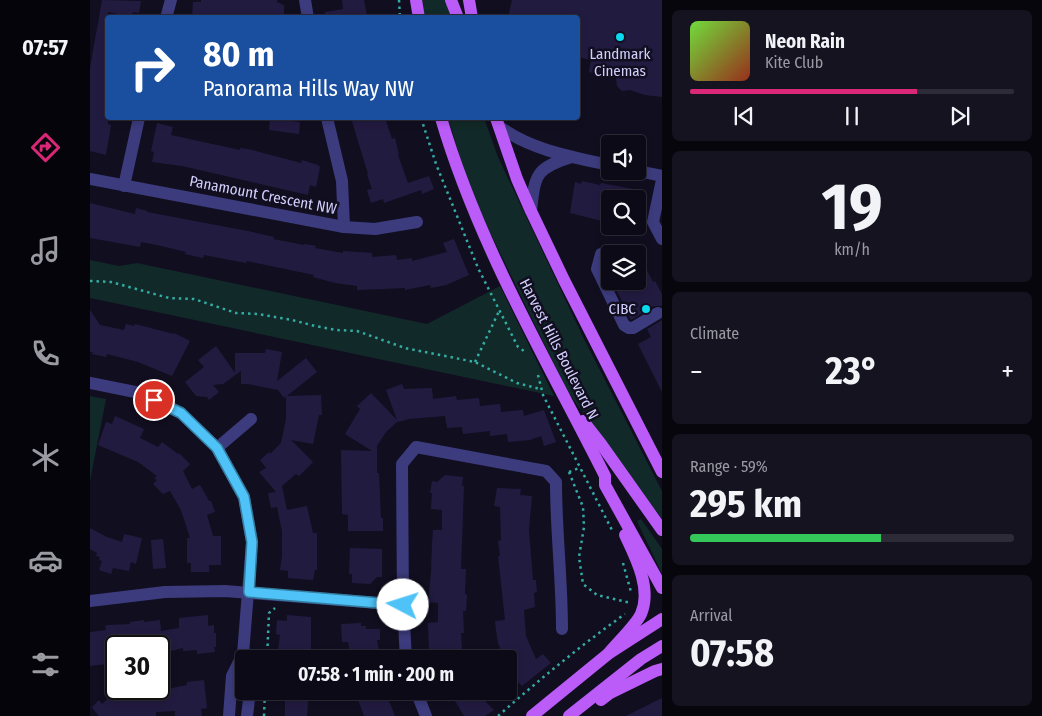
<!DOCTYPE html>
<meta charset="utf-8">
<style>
:root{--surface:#0d0a18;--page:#161321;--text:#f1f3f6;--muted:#9a9aa2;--line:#2d2b37;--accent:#db2777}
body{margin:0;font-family:"Fira Sans Condensed",sans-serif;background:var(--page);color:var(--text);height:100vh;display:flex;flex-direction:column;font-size:19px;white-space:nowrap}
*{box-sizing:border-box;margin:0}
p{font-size:16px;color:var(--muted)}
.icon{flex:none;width:28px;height:28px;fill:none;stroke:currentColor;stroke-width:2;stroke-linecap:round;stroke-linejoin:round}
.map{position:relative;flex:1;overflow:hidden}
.details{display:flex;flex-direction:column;gap:10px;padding:10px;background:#07060d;width:380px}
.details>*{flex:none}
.hud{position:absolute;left:15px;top:15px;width:475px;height:105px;border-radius:5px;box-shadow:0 2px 8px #0003,0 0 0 1px var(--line);background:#1a4fa0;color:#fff;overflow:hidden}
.controls{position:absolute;left:511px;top:135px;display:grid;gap:10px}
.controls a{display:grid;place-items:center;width:45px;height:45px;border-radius:5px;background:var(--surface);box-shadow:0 2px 8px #0003,0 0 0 1px var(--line);font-size:25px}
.speed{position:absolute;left:15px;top:635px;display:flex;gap:10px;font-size:25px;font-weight:700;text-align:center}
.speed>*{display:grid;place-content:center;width:65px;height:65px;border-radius:50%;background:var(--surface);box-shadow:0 2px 8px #0003,0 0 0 1px var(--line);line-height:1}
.speed .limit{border:2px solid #111;border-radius:8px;background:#fff;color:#111}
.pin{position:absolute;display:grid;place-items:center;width:42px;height:42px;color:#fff;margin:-21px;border:2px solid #fff;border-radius:50%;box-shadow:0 1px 5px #0007}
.me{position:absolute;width:55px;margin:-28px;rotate:275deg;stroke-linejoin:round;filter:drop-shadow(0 0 4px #0008)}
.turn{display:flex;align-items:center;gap:18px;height:105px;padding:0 15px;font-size:22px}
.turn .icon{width:65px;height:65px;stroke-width:2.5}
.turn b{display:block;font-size:35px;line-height:42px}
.big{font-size:38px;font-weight:700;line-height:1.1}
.details .widget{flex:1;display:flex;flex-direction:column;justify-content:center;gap:8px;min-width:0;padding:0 18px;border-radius:8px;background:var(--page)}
.details .dial{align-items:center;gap:0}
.dial b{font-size:65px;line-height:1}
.song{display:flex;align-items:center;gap:15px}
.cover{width:60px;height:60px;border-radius:8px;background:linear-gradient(135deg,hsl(100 70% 55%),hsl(10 70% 35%))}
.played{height:5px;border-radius:2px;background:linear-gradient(90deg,var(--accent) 70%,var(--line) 70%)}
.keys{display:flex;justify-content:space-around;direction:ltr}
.heat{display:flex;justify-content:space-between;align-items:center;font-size:28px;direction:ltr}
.charge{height:8px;border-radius:4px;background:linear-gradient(90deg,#34c759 59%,var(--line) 0)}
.trip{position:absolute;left:145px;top:650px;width:282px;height:50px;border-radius:5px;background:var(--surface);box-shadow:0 2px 8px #0003,0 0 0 1px var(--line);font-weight:700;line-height:50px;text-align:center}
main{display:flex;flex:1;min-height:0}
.tab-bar{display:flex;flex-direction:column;width:90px;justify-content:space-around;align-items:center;background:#05040a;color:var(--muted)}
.tab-bar .icon{width:35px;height:35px}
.tab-bar .active{color:var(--accent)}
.tab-bar b{font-size:22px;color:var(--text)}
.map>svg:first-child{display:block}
.green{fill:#112928}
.building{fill:#221b40}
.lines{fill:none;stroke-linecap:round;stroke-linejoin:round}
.path{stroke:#33aca3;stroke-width:2.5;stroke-dasharray:2.5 4;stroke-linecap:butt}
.minor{stroke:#3c3b7d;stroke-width:12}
.major{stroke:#bb5bf8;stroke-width:12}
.route-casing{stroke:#337fa1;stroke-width:12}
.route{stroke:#4fc3f7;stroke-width:9}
.poi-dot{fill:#0bd9ed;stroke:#110e20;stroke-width:2}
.labels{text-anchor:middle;stroke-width:5;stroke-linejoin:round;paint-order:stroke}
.poi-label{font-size:15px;fill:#d3cffd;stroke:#110e20}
.street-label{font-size:15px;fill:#d3cffd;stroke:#110e20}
</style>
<main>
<nav class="tab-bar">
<b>07:57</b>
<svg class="icon active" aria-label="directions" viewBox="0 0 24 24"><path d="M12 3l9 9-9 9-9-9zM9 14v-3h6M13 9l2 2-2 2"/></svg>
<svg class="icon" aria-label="music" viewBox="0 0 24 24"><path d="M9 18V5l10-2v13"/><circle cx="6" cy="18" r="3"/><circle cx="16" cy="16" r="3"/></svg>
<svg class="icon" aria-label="phone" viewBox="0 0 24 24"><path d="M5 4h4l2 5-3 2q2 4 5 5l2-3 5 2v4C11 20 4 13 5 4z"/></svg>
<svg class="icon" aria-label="climate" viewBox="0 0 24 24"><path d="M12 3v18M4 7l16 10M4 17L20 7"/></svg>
<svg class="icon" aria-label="car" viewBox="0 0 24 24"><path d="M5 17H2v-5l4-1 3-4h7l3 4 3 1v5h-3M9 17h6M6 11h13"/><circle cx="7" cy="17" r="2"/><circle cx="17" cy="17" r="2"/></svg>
<svg class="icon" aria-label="filters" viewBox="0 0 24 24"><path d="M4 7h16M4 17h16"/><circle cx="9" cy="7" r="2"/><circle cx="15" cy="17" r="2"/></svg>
</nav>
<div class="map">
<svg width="572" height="716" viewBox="0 0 572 716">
<rect width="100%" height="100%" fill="#110e20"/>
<g class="green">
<path d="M331 0H356L361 17H333Z"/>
<path d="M358 118H394L408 157 495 341 572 491V519L477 391 381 193Z"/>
<path d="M0 260 29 266 47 263 337 324 410 286 464 396 0 298Z"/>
<path d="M0 396 16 399 0 481Z"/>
<path d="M551 519 572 549V574L547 521Z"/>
</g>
<g class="building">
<path d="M12 0 51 1 49 13 43 12 42 17 18 12V124L21 125 16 155 0 151V68Z"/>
<path d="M111 0H187V2L194 5V18H102L103 2H111Z"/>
<path d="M252 0H274L277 16 235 18V12L253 9Z"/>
<path d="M422 0H572V97L555 95 540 90 532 91 527 86 526 78 499 72 501 60 488 57V18H418Z"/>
<path d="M180 118H201V121L210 122 209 134 179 130Z"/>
<path d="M261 118H295L302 139 305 138 309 155H308L318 183 339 176 344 189 332 194 331 190 294 203 293 199 281 203 277 190 282 189 277 174H278Z"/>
<path d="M67 123 83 127 81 135 150 150V148L158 149 211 163 212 160 228 165 230 167 226 187 220 185 218 195 92 166 62 162 64 152 61 151Z"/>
<path d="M492 181 510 185 511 183 543 189 541 199H520V223L480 213 485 182 491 184Z"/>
<path d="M0 203 45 214 46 208 57 211V212L158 231 184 237 183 239 214 245 215 244 226 246 225 248 253 253V251L282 253V257L306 255 307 260 322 258V261L357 252 353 243 364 239 379 275 356 285 341 288 340 285 315 290V288L267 290V286L245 283 223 277 224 275 157 261 156 263 114 255 113 258 95 254 96 252 67 245 51 242 50 247 0 238Z"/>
<path d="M548 253 563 282 565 281 572 294V306H564L541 320 522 281H548Z"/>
<path d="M0 310 10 325 34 330 36 324 44 326 45 324 84 334V333L100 341 82 376 48 362 17 354 16 357 2 354 3 352H0Z"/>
<path d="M572 320V392L548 344 561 337 557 329Z"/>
<path d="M126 346 145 373V353H175L176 349 192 352 187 381 216 358 227 372 197 396 231 395 232 415H229L223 444 201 440 223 462 209 476 206 474 192 486 197 510 217 506 223 533H227V570H225L223 580 198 578V571L190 570 192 556V531L187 507 181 508 178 493 186 492 169 472 176 468 170 460 179 452 180 454 191 443 196 419V397L194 398 188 390 158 384H151V371L133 384 123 385 129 392 119 400 117 397 106 396 95 382 114 367 108 360Z"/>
<path d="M312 384 314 389 342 388 343 399 366 396 367 400 389 398 390 406 410 404 411 412 433 410 434 416 454 410 466 442 454 446 451 436 440 440 418 442 417 434 400 436V431L373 434 372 427 357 428 355 416 319 419 308 422V421L296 432 287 446V473H289L291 518H293V531H258V515L252 514 251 450 282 451 255 434 270 409 267 406 281 393 307 420 296 390Z"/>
<path d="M25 416 54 429 50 438 68 447 72 442 88 454 89 453 100 464 93 471 102 489 110 485 119 501H121L125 512 117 515 123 536H131V565H119V572H101V563H97V538H100L91 510 80 491 73 494 63 484 67 480 64 478 67 476 48 462 8 445 16 422 22 424Z"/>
<path d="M355 475 373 477 372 486H374L371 569H376L375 594 377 595 376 611H373L374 633H371L372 649 339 652 338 623 348 622V603L338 602 341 573 342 544 343 530H352V510L341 509 342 493H340L342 481 347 482Z"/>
<path d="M407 488 431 489 430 495 442 496 439 530 443 580H446L447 592 444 593 445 607 434 610 436 636 446 659 453 654 461 663 432 686 419 674V659H415L408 643 406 630 405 621 415 620 408 556H410L408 541 411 540 410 507 404 506Z"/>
<path d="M0 528 17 537 32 542 34 534 52 538 46 564 41 562 39 571 23 568 21 574 9 570 12 561 9 560 10 557 6 556 7 553 0 549Z"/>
<path d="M73 539 76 568 63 569 61 540Z"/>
<path d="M260 548 292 549V577H287L280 584 262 583V574H259Z"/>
<path d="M118 615V626L124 625V633H126V647H124L125 652 107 654V650L93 651V648L69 654V646H26V663L0 666V632L16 630 15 626 18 625 40 624V622L54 620V622L70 620 71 631 89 628V618Z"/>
<path d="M197 615 221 617V650L223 652 222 659 199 658 196 657 197 651 188 650 190 635 186 634 187 620 197 621Z"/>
<path d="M271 623V626H276V629H290V640H287L290 656 279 659H261L258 642H252L251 624Z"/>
<path d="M114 680 117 708 111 709 112 716H85V711L66 712V716H9L3 709 2 707 9 700 12 704 25 692 40 689H45L46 693 77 689 97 685V682Z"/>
<path d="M195 691H219L217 716H195Z"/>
<path d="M265 691H295L305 716H274Z"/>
<path d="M352 691H384L388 698 390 696 404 710 395 716H374L364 699 358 702Z"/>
<path d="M572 698V716H536Z"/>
</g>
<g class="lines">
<g class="path">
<path d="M309 0 310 18"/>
<path d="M331 118 346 164 388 268 428 347 437 353"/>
<path d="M0 281 21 282 79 298 104 299 146 313 168 314 202 320 225 326 246 330 267 331 315 348 385 362 427 383 450 389"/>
<path d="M385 362 410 309"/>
<path d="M448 375 453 395 523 532"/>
<path d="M479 472 493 507 494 527 489 557 493 584 507 595 541 603"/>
<path d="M479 472 489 468"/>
<path d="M533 563 541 592"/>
<path d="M177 659 179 613 185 608"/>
<path d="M174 716 175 691"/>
<path d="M408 716C449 680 490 646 535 614"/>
</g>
<g class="minor">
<path d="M215 0 218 18"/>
<path d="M76 18 81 0"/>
<path d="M237 118 252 181 254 227"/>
<path d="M410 127C441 150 482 157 520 165"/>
<path d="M548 171 572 176"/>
<path d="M0 179 254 227 285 229 327 222"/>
<path d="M572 180 563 222 572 239"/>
<path d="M34 186 49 118"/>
<path d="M441 211C445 175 445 168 482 157"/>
<path d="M511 254 507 269 534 325 539 328H543L568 313"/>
<path d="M0 383 50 393 91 413 127 448 154 497 162 542 153 654 142 676 139 716"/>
<path d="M127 448 161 419"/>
<path d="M0 601 75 592 135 591 313 605"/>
<path d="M316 659 313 605 312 464 326 447 456 471 466 482C466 531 472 580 472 629"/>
<path d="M326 691 336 716"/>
<path d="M157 716 160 691"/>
</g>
<g class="major">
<path d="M326 0 329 18"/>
<path d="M361 0 368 18"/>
<path d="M379 0 382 18"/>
<path d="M351 118C388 244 456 359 515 476V485L572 588"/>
<path d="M406 118 427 179 441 211 474 280 572 472"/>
<path d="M493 421 511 444 572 530"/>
<path d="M518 654C526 644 546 625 551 614 562 589 546 558 535 535"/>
<path d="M511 700 520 693 565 671 572 669"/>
<path d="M442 716 518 654 572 619"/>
<path d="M479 716 551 659 572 646"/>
</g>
</g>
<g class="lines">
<g class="route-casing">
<path id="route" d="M64 400 91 413 127 448 154 497 162 542 159 592 313 605"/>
</g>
<use href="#route" class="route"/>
</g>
<g class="poi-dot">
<circle cx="530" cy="37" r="5"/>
<circle cx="556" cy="309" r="5"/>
</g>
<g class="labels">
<g class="poi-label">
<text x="530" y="59">Landmark<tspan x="530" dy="17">Cinemas</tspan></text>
<text x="546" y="314" text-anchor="end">CIBC</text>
</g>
<g class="street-label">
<text transform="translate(173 195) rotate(11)" y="5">Panamount Crescent NW</text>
<text transform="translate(469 349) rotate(63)" y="5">Harvest Hills Boulevard N</text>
</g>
</g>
</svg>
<div class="controls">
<a><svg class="icon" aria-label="sound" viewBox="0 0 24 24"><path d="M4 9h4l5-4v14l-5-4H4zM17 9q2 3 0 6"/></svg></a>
<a><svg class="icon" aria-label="search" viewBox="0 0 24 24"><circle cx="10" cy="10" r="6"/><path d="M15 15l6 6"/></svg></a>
<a><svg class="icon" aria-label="layers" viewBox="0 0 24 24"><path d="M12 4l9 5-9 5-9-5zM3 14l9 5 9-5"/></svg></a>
</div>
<div class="speed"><div class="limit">30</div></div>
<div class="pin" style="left:64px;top:400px;background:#d93025"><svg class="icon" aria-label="arrive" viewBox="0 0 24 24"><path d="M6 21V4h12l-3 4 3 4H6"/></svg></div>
<svg class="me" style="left:313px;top:605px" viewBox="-20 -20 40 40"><circle r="19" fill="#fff"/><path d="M0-13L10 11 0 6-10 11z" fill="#4fc3f7"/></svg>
<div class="trip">07:58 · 1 min · 200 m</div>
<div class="hud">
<div class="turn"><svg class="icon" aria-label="right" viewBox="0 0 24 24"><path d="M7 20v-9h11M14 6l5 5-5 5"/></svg><div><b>80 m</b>Panorama Hills Way NW</div></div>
</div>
</div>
<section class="details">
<div class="widget">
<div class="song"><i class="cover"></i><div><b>Neon Rain</b><p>Kite Club</p></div></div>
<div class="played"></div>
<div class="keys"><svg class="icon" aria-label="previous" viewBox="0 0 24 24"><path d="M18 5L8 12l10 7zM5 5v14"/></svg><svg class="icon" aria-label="pause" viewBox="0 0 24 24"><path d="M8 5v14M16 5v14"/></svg><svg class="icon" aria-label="next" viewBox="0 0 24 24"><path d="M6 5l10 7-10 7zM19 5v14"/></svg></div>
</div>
<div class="widget dial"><b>19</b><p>km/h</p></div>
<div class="widget"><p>Climate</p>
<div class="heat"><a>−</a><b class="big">23°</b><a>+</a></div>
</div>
<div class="widget"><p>Range · 59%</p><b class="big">295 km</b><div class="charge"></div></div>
<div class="widget"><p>Arrival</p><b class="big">07:58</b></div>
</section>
</main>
